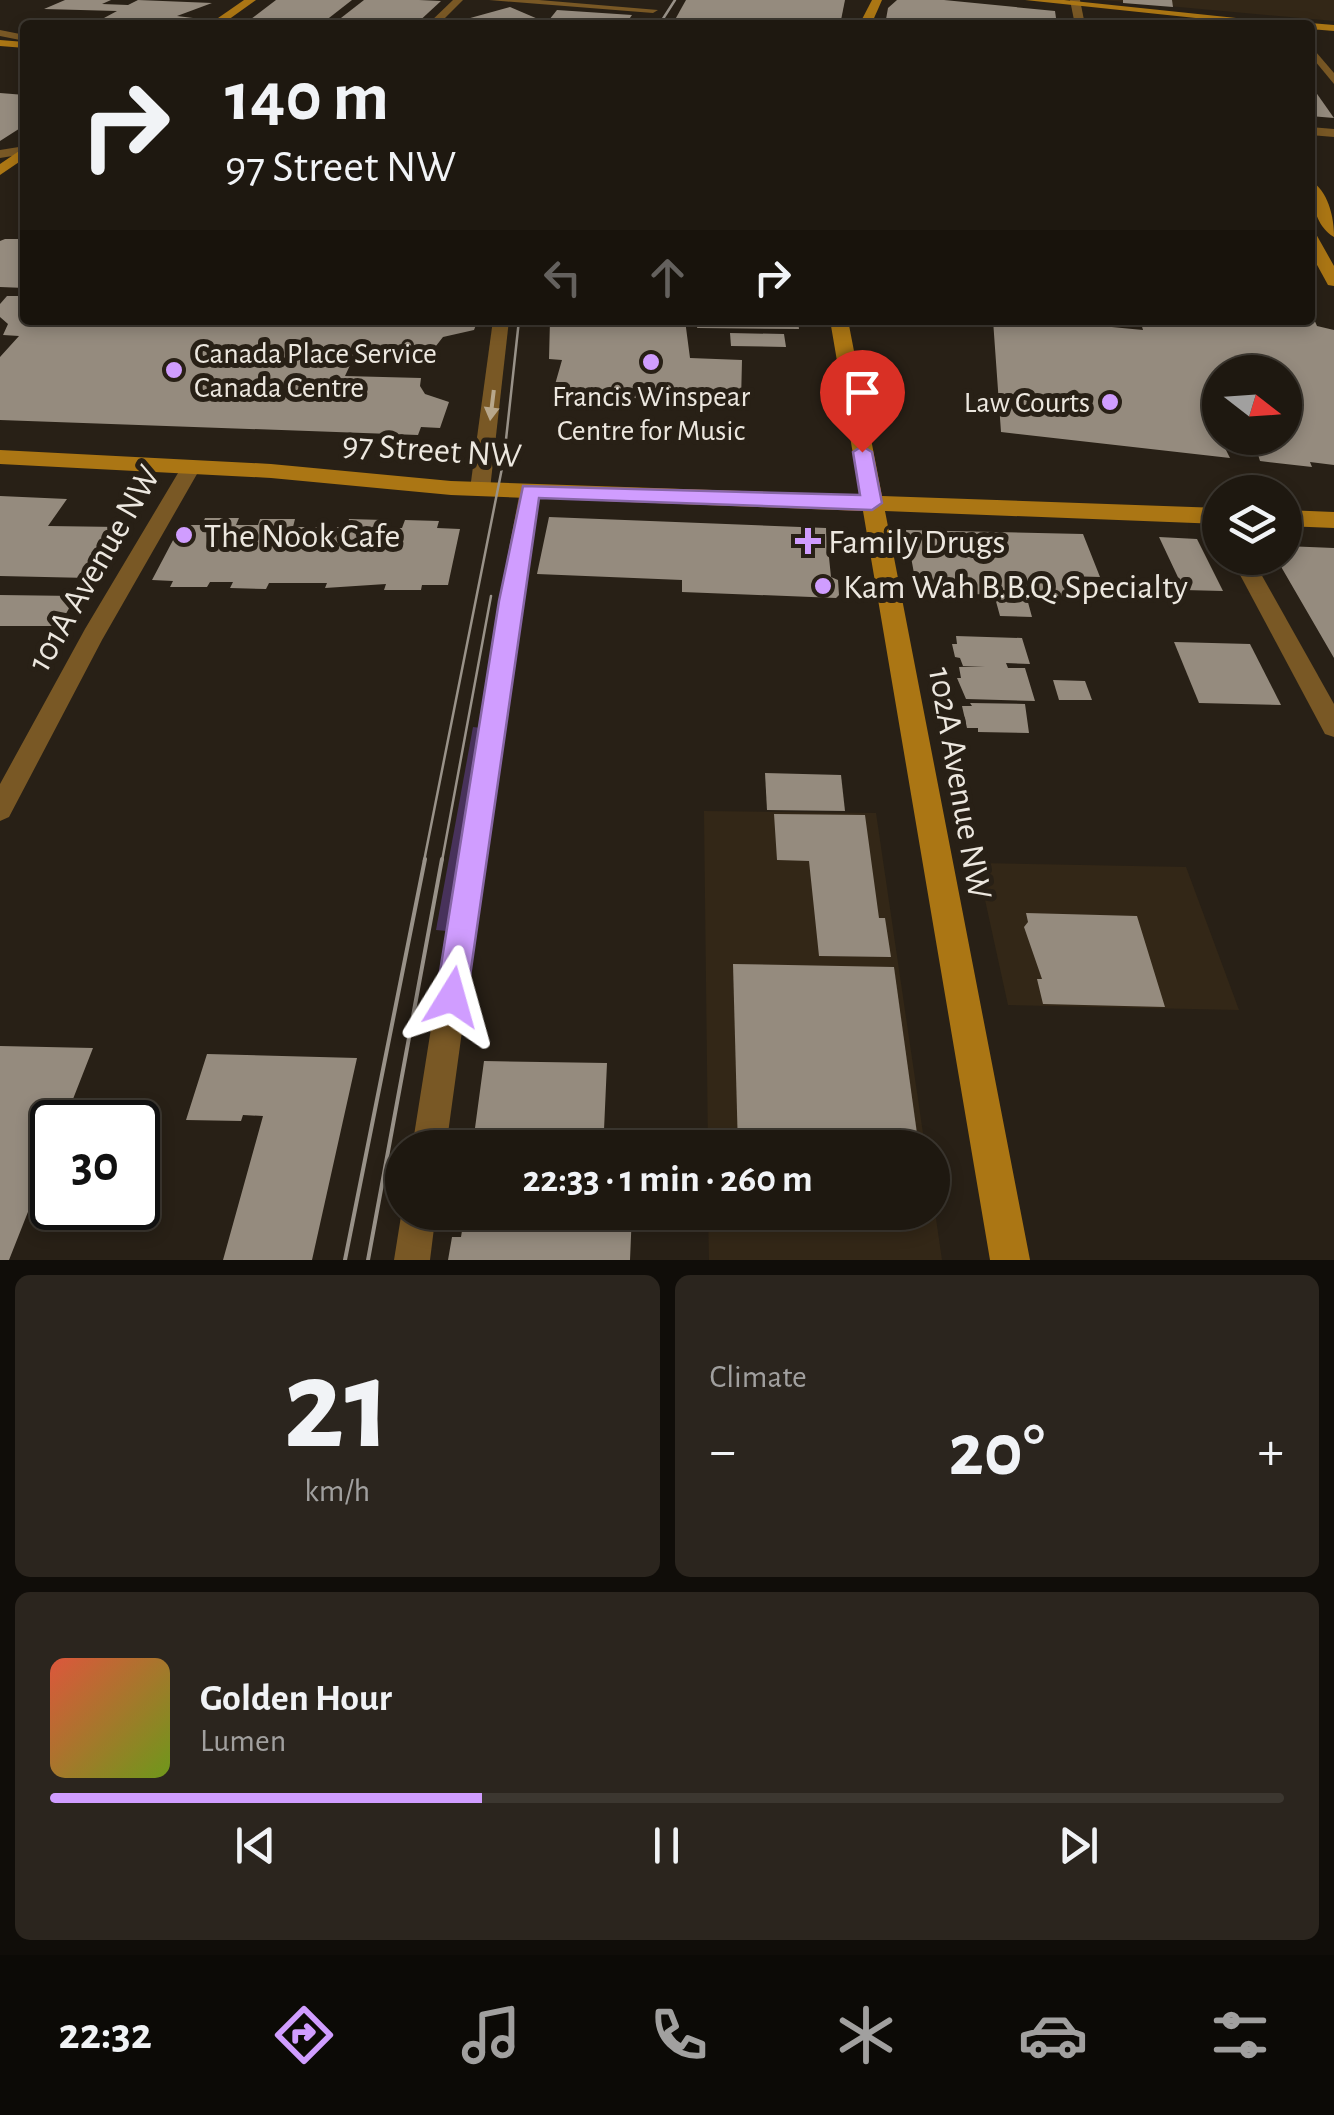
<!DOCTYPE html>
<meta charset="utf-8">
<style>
:root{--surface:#1e1810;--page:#2b251e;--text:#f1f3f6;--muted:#a1a09f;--line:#3c3730;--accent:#d09dff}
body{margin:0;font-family:"Alegreya Sans",sans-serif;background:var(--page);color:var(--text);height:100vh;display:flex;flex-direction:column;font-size:38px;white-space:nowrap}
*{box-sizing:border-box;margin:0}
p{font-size:32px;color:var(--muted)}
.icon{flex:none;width:55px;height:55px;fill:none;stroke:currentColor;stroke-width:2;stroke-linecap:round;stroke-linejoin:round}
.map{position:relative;height:1260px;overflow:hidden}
.side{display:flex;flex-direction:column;gap:15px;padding:15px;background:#100d09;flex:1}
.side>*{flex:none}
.guide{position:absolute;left:20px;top:20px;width:1295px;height:305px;border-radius:10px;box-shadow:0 5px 15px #0003,0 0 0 2px var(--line);background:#1e1810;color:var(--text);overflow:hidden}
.needle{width:65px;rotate:107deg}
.fabs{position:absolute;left:1202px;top:355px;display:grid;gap:20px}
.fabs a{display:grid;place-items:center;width:100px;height:100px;border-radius:50%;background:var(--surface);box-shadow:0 5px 15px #0003,0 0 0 2px var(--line);font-size:50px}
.speed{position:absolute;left:30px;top:1100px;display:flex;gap:20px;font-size:50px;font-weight:700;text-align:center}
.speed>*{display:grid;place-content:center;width:130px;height:130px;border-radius:50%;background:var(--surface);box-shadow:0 5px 15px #0003,0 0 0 2px var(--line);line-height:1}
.speed .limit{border:5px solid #111;border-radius:15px;background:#fff;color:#111}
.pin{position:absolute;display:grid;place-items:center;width:85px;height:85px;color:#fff;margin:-102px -42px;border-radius:50% 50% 50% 0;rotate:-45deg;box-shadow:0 0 10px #0007}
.pin .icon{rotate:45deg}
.me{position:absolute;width:110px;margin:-55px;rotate:8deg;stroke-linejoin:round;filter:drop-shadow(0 0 8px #0008)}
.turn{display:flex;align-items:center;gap:35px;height:210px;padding:0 40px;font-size:45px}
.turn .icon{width:130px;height:130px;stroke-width:2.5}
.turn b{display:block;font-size:70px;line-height:85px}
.lanes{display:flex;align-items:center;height:95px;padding:0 40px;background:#0003;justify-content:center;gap:50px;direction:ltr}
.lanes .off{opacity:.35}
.big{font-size:75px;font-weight:700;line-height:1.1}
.side .tile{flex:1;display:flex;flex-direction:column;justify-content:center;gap:15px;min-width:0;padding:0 35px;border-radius:15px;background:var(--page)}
.side .dial{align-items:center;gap:0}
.dial b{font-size:130px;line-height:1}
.song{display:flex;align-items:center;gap:30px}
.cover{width:120px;height:120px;border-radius:15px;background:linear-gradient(135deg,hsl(10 70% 55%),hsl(80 70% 35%))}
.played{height:10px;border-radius:5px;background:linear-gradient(90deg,var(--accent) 35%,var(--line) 35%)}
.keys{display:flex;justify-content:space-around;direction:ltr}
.heat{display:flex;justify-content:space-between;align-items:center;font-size:55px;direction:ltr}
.side .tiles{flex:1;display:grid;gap:15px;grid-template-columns:1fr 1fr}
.tile:last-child{grid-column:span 2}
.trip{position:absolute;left:385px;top:1130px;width:565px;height:100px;border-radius:50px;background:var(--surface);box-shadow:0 5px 15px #0003,0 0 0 2px var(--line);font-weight:700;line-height:100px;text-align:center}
.tab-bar{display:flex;height:160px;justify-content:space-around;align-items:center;background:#0c0a06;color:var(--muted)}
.tab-bar .icon{width:70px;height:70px}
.tab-bar .current{color:var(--accent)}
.tab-bar b{font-size:45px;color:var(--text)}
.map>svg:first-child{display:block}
.built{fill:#332717}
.green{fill:#48325b}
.building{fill:#958b7e}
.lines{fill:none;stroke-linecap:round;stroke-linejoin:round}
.street{fill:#795825;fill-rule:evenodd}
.secondary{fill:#ab7614;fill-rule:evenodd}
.tram-far1{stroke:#999289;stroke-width:2.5}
.tram{stroke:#999289;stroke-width:4}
.oneway{fill:#b8a78b}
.route{fill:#d09dff;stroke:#8766a6;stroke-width:2.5}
.poi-dot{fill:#d09dff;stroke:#282016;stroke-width:4}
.labels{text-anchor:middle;stroke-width:10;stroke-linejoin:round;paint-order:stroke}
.far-poi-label{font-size:30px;fill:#ece7df;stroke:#282016;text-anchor:start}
.street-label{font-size:35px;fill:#ece7df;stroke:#282016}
.poi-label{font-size:35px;fill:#ece7df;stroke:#282016;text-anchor:start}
</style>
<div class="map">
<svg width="1334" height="1260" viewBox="0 0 1334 1260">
<rect width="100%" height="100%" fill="#282016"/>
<g class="built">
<path d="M1102 0H1334V21Z"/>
<path d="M704 811 876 813 925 1147H708Z"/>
<path d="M977 863 1186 867 1239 1010 1008 1005Z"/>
<path d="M933 1198 942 1260H709L708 1213 932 1212Z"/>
</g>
<path class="green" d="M473 727 481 728 447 931 436 930Z"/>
<g class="building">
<path d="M65 0H111L102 4 128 5 138 0 212 3 177 16 193 18 181 25H91L117 11 44 9Z"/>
<path d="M276 0H352L320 25H243Z"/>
<path d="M364 0H419L441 1 415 25H332Z"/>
<path d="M686 0H845L840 25H672Z"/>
<path d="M897 0H944L1055 11 1057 25H987L986 20 962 19 963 25H885L888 8Z"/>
<path d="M1123 0H1172L1173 7 1123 3Z"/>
<path d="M510 7 538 19 519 25H472L463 20Z"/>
<path d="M557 10 632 15 625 25H545Z"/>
<path d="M1310 90 1315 91 1334 118 1310 116Z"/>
<path d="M0 93 25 95V125L0 141Z"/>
<path d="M5 239H25V288L0 287V241Z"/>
<path d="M7 296H25V320H478L474 330 443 337 432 351 358 348 345 376 421 378 420 386 425 394 449 402 440 428 421 427 418 435 0 420V357L19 336 3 335 8 324 0 317V304Z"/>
<path d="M1310 310 1317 326 1334 330V465L1310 462 1312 467 1260 461 1254 442 1233 440 1285 438V372H1220V438L1230 458 1001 432 993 320H1039L1143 330 1140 320H1310Z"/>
<path d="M550 320H685L690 358 742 360 741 402 552 395 562 360 549 359Z"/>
<path d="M699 320H798L799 329 697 328Z"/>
<path d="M730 333 784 334 786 347 731 346Z"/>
<path d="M0 496 67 499 48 526 119 527 89 578 0 576Z"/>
<path d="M549 517 826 528 831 577 838 580 839 595 836 598 682 592V580L537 574Z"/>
<path d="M205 518H239L236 525H258L260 519H295L293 527H347L349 519 384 520 382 528H402L405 520 439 521 437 528 460 529 448 585H422L421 590H384L386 584 325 588 327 583H269L266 589 230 588 233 582H210L207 587H170L173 581 152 580 181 525H202Z"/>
<path d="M906 530 1083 534 1100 577 1067 576 1074 596 1026 595 1032 617 1000 616 994 594 918 595Z"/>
<path d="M1159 537 1197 539 1223 591 1184 590Z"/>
<path d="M1285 546 1334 548V658L1276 558H1285Z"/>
<path d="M0 595 76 596 59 626H0Z"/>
<path d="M956 636 1022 638 1030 664 1006 663 1008 668H1025L1035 701 966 699 957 678H961L959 667 985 666H963L960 658 955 657 952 644H957Z"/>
<path d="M1174 642 1250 644 1281 705 1199 703Z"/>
<path d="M1053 680 1085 681 1092 700H1059Z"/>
<path d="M970 703 1025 704 1029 733 978 732V728H967L962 706H972Z"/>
<path d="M765 773 841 775 845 811 767 810Z"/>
<path d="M774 814 865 815 879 918H885L891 957 819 956 809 861 777 860Z"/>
<path d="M1026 913 1137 916 1165 1007 1043 1004 1037 979H1042L1024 927 1028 922Z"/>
<path d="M733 964 894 967 919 1148H738Z"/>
<path d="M0 1046 93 1048 64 1122H52V1151L9 1260H0Z"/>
<path d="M207 1054 357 1058 312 1260H223L263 1116 243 1115 241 1121 186 1120Z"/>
<path d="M484 1061 607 1063 604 1130 648 1131 647 1148H493L495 1128H475Z"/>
<path d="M465 1212H632L630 1260H448L452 1237H461Z"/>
</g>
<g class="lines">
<g class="street">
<path d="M453 0H463L438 25H427Z"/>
<path d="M489 0H539L658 10 653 13Z"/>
<path d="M1070 0H1080L1085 25H1075Z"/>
<path d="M0 30 25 35V41L0 36Z"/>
<path d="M1310 45 1334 73V84L1310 55Z"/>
<path d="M1310 127 1334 129V137L1310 135Z"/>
<path d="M25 146V154L0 158V150Z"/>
<path d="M493 320H509L490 489 480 496 470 489Z"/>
<path d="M191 461 201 467 102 640 9 817 0 821V784L85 629 184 463Z"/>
<path d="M530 484 540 491 521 601 446 1148H412L499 601 520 491Z"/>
<path d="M1231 558H1252L1334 704V737L1325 734Z"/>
<path d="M402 1210 436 1212 430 1260H394Z"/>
</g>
<g class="secondary">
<path d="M244 0H256L221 25H208Z"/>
<path d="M872 0H882L871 25H859Z"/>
<path d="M1025 0H1064L1303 25H1262Z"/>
<path d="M1310 23 1334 25V31L1310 29V25H1305Z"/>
<path d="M0 40 25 42V48L0 46Z"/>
<path d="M25 147V158L0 175V164Z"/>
<path d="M1310 180C1328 191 1334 216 1334 237 1316 227 1310 200 1310 180Z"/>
<path d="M1310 232 1316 234 1334 266V286L1328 285 1310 252Z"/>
<path d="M830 320H848L882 496 1220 508V524L885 511 1030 1260H990L863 511 451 495 271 478 0 464V450L271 464 451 481 860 495Z"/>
<path d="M1285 510 1334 512V528L1285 526Z"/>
</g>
<g class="tram-far1">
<path d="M659 25 675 0"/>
<path d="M424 861 504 458 519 320"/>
<path d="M442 861 491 596"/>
</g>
<g class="tram">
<path d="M345 1260 425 859"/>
<path d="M368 1260 442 859"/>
</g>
</g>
<defs><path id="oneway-solid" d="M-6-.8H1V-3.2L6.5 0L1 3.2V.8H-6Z" transform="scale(2.5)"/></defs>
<use class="oneway" href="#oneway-solid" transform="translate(492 405) rotate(97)"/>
<path class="route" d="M862 446 872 452 882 503 872 510 539 498 467 997 462 1008 452 1012 441 1008 436 997 499 601 523 486 860 495 853 452Z"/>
<g class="poi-dot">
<circle cx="651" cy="362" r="10"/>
<circle cx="174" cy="370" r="10"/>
<circle cx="1110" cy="402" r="10"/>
<circle cx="184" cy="535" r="10"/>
<path d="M803 526h10v10h10v10h-10v10h-10v-10h-10v-10h10z"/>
<circle cx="823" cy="586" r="10"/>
</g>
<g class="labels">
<g class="far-poi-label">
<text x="194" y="363">Canada Place Service<tspan x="194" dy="34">Canada Centre</tspan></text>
<text x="651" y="406" text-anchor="middle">Francis Winspear<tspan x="651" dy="34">Centre for Music</tspan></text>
<text x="1090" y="412" text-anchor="end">Law Courts</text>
</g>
<g class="street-label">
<text transform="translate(432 449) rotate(4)" y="12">97 Street NW</text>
<text transform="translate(93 568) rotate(-60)" y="12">101A Avenue NW</text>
<text transform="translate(961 783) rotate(80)" y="12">102A Avenue NW</text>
</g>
<g class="poi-label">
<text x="204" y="547">The Nook Cafe</text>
<text x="828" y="553">Family Drugs</text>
<text x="843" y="598">Kam Wah B.B.Q. Specialty</text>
</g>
</g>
</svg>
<div class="fabs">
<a><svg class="needle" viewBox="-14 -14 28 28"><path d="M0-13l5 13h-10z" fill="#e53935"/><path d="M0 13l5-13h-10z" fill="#a1a09f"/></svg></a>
<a><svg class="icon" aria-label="layers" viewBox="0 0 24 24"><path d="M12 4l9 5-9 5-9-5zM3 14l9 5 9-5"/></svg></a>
</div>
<div class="speed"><div class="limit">30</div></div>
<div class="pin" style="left:862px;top:452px;background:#d93025"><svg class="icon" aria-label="arrive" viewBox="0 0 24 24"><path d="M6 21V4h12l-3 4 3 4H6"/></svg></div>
<svg class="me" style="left:452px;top:997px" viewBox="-20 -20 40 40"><path d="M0-17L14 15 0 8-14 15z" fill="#d09dff" stroke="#fff" stroke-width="4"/></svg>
<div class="trip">22:33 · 1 min · 260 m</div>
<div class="guide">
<div class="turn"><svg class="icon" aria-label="right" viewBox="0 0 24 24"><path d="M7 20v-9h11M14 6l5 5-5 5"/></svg><div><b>140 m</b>97 Street NW</div></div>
<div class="lanes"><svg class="icon off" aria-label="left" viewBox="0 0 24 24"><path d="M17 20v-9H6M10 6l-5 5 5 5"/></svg><svg class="icon off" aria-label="ahead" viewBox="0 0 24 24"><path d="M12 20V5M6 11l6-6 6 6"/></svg><svg class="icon" aria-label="right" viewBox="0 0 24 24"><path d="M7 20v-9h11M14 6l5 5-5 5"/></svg></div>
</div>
</div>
<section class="side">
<div class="tiles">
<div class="tile dial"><b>21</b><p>km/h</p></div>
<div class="tile"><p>Climate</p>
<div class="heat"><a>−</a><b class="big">20°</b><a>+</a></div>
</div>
<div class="tile">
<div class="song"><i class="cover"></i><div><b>Golden Hour</b><p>Lumen</p></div></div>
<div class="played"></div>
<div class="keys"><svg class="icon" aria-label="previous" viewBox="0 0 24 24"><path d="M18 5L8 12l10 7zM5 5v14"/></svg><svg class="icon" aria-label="pause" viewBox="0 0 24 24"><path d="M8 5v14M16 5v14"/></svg><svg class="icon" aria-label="next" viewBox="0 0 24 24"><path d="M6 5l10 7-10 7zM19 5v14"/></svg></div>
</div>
</div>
</section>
<nav class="tab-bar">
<b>22:32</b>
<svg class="icon current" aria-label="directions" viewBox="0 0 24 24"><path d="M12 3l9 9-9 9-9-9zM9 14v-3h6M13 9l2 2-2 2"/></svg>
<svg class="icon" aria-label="music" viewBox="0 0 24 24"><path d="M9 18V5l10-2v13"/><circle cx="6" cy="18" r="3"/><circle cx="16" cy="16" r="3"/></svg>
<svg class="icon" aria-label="phone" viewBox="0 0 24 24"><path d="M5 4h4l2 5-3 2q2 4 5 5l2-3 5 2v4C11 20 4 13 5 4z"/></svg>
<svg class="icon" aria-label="climate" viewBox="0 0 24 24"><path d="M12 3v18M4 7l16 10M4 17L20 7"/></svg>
<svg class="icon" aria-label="car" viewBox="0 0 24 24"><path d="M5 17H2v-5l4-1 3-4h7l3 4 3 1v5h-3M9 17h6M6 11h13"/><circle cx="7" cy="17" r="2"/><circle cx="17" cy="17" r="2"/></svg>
<svg class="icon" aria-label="filters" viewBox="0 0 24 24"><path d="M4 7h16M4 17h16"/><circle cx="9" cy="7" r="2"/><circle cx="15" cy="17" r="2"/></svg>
</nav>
